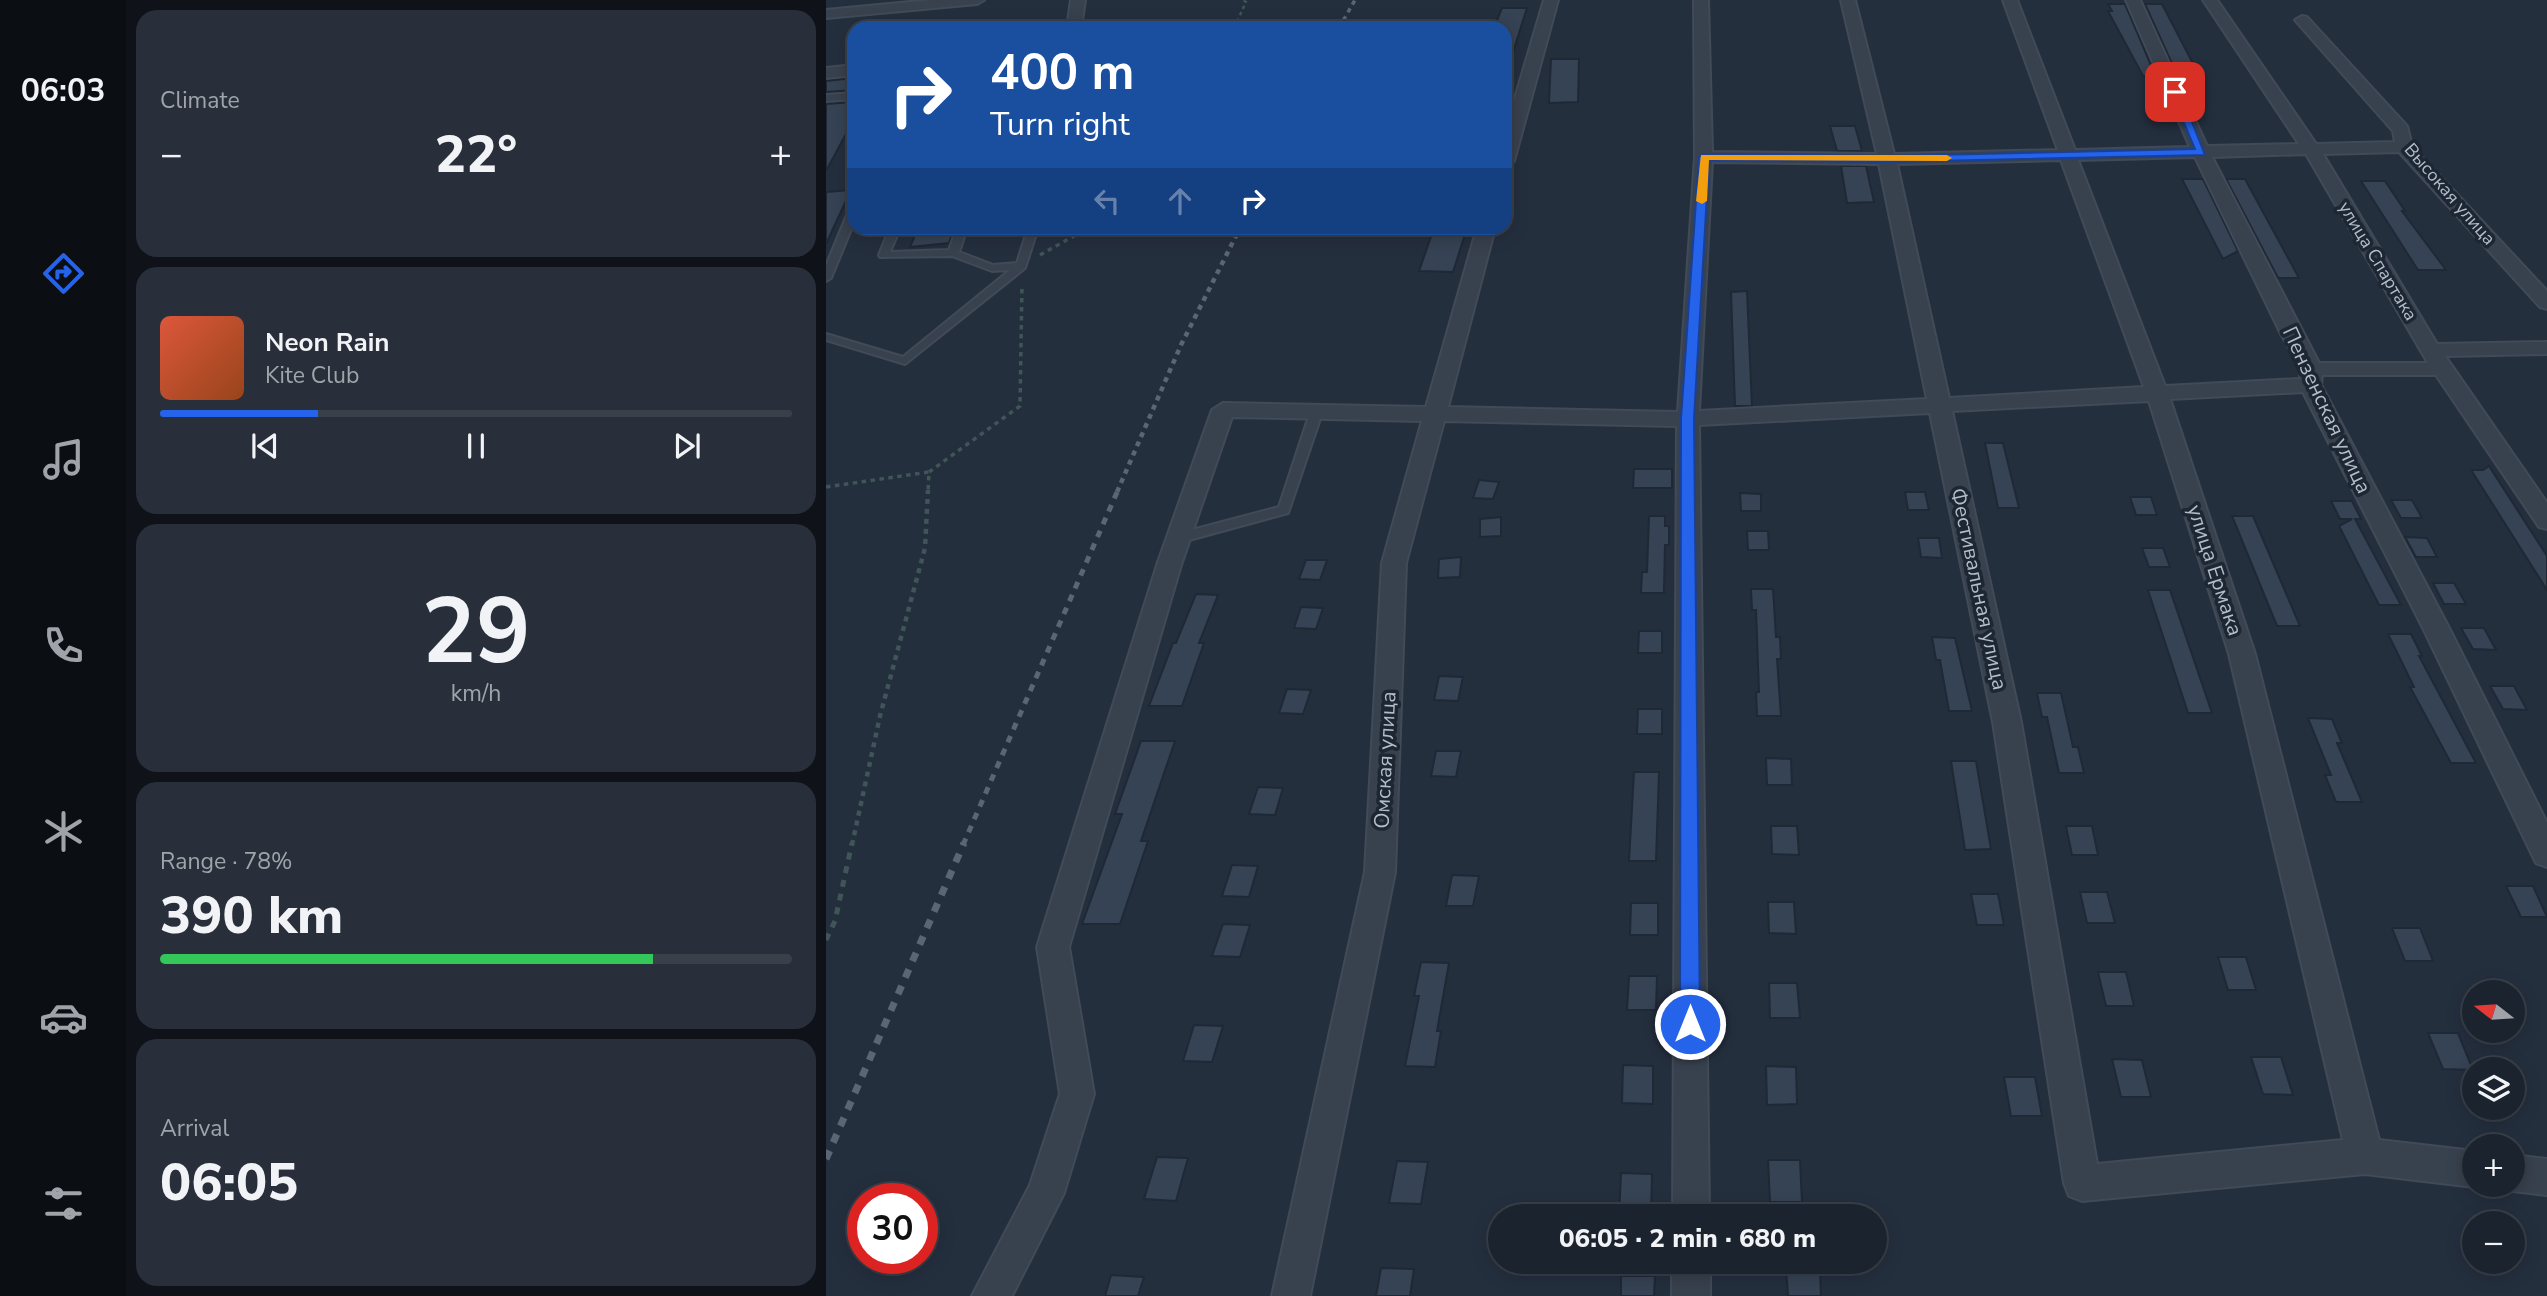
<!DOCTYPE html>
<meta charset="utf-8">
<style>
:root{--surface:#1b232e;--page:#282f3a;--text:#f1f3f6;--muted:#a0a4aa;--line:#39404a;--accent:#2563eb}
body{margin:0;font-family:"Nunito Sans",sans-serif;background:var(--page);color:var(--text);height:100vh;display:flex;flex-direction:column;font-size:26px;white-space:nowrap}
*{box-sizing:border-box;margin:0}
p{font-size:23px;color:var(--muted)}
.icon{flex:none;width:38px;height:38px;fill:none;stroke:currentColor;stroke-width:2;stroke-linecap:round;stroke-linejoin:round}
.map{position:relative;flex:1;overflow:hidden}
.details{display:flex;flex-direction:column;gap:10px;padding:10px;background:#0f1319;width:700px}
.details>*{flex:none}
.banner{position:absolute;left:21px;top:21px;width:665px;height:214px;border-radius:21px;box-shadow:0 4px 18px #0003,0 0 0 2px var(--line);background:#1a4fa0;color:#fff;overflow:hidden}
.needle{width:46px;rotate:287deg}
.fabs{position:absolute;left:1636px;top:980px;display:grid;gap:14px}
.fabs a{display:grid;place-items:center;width:63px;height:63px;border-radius:50%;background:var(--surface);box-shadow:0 4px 18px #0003,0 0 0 2px var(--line);font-size:35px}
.speed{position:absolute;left:21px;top:1183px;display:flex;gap:14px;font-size:35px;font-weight:700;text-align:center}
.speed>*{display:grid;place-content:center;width:91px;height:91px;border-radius:50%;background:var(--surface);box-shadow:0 4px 18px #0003,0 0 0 2px var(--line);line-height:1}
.speed .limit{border:10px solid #d22;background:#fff;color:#111}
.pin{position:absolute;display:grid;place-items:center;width:60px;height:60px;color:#fff;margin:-30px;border-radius:14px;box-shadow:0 4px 10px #0006}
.me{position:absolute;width:77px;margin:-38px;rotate:0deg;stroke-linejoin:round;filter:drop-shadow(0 0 5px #0008)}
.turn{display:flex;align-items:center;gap:24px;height:147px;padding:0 28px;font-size:32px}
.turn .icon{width:91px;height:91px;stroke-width:2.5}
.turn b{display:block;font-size:49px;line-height:60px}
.lanes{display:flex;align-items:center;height:66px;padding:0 28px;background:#0003;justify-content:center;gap:35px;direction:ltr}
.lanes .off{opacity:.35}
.big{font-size:52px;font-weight:800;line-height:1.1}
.details .widget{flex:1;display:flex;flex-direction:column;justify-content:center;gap:10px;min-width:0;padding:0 24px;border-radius:21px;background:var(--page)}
.details .dial{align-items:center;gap:0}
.dial b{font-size:91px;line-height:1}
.song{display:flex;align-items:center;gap:21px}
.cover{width:84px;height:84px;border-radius:10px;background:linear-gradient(135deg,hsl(10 70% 55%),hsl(20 70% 35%))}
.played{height:7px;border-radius:4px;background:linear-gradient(90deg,var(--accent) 25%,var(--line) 25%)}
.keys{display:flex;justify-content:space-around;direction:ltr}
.heat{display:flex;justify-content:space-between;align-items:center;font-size:38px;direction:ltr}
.charge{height:10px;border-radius:5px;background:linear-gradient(90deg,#34c759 78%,var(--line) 0)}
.trip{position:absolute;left:662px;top:1204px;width:399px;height:70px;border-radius:35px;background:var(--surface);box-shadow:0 4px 18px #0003,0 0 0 2px var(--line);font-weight:800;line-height:70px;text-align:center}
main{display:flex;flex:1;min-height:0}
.dock{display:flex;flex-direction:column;width:126px;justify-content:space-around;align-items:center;background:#0b0e12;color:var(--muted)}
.dock .icon{width:49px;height:49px}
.dock .current{color:var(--accent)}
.dock b{font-size:32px;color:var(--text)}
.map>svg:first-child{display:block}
.building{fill:#364354;stroke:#1f2835;stroke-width:2}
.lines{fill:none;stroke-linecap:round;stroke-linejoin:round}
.lane-casing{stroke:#414a57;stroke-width:4}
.street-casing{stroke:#414a57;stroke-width:4}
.path-far3{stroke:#3f5557;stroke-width:2.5;stroke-dasharray:3.5 3.5;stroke-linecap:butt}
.path-far2{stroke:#3f5557;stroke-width:3.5;stroke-dasharray:4.5 4.5;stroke-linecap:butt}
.path-far1{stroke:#3f5557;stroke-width:4.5;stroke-dasharray:5 5;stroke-linecap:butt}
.path{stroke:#3f5557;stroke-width:5;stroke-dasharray:7 7;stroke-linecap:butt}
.lane{fill:#38414e;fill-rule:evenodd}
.street{fill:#38414e;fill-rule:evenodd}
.rail-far3{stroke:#5a6575;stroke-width:3.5;stroke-dasharray:4.5 4.5;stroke-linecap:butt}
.rail-far2{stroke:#5a6575;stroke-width:4.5;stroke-dasharray:5 5;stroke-linecap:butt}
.rail-far1{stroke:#5a6575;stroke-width:5;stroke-dasharray:7 7;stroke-linecap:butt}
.rail{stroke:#5a6575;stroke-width:7;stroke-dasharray:9 9;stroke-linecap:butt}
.route{fill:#2563eb;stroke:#184099;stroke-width:2}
.slow{fill:#f59e0b}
.labels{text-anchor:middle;stroke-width:7;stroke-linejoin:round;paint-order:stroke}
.far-street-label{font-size:18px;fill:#b4bcc9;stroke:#1d2633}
.street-label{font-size:21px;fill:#b4bcc9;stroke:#1d2633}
</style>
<main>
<nav class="dock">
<b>06:03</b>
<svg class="icon current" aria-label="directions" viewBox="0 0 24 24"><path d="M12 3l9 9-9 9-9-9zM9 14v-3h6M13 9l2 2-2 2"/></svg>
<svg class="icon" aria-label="music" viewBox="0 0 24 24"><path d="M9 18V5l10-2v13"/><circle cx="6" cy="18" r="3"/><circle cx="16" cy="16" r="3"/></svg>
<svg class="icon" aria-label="phone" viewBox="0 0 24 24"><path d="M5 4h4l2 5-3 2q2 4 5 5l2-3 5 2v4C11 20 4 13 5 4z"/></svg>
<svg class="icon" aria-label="climate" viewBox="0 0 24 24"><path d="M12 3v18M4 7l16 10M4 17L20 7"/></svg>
<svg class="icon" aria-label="car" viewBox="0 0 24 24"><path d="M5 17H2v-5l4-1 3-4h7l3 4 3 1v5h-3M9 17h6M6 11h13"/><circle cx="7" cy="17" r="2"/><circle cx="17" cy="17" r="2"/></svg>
<svg class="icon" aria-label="filters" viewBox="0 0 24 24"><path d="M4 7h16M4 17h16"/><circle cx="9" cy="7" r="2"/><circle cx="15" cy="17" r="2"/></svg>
</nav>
<section class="details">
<div class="widget"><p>Climate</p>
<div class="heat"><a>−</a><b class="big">22°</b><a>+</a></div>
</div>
<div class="widget">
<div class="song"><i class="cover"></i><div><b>Neon Rain</b><p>Kite Club</p></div></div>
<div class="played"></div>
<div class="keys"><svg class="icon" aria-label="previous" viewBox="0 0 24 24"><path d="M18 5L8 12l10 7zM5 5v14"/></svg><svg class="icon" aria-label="pause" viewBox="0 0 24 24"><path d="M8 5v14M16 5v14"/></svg><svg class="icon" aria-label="next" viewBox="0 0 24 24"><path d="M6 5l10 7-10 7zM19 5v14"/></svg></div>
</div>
<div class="widget dial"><b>29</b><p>km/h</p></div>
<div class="widget"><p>Range · 78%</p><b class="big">390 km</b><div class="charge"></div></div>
<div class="widget"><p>Arrival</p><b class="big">06:05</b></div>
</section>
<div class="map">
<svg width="1721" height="1296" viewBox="0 0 1721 1296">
<rect width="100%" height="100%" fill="#242f3e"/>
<g class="building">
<path d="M1282 4H1299L1330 77 1317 76 1282 11H1286Z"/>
<path d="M1319 4H1336L1374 77H1352Z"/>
<path d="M676 8H701L683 65 679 64V28H668Z"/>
<path d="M725 59H753L752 102 723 103Z"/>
<path d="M28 78V90L0 92V81Z"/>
<path d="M28 102V119L0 171V104Z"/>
<path d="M1004 126H1029L1036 151H1011Z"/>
<path d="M1015 166H1040L1048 202 1021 203Z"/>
<path d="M1356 179H1377L1412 251 1397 259Z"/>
<path d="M1400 179H1419L1473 278H1452Z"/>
<path d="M1535 181H1559L1579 211H1576L1620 270H1592Z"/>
<path d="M25 190 0 244V192Z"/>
<path d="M92 228H128L123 243 84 247Z"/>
<path d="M608 228H641L627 272 593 271Z"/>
<path d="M921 291 926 406H909L905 292Z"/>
<path d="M1159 443H1177L1193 508H1172Z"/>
<path d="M1663 466 1721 556V590L1645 470H1657Z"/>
<path d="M808 469H846V488H807Z"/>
<path d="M653 480 673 482 667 499 647 498Z"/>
<path d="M1079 492H1099L1103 510H1082Z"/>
<path d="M914 493 935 494V511H915Z"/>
<path d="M1304 497H1325L1331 515H1310Z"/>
<path d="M1565 500H1586L1596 518H1575Z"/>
<path d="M1505 501H1526L1535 519H1529L1575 605H1553L1513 526 1526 519H1514Z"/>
<path d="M823 516H839V526H843V545H839L838 593H815L816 572H821Z"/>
<path d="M1406 516H1427L1474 626H1451Z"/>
<path d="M675 517V536L654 537V519Z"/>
<path d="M921 531H942L943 550H922Z"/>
<path d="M1579 537 1601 538 1611 557H1590Z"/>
<path d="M1092 538H1113L1116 558 1095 557Z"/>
<path d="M1316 548H1337L1344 567H1323Z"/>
<path d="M635 557 634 577 612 578 613 559Z"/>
<path d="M480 560H501L494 580 473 579Z"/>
<path d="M1607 583H1628L1640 604H1618Z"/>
<path d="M925 589H947L950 637H954L955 659H951L955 716H931L930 692H933L930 610H926Z"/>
<path d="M1322 590H1344L1386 713H1362Z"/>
<path d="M370 594 392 595 373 643H378L356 706H323L347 643H350Z"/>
<path d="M475 607 497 608 490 629 468 628Z"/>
<path d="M1635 628H1658L1670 650 1647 649Z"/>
<path d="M813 631H836V653H812Z"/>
<path d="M1562 634H1585L1596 656H1593L1650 763H1625L1584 687H1588Z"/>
<path d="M1106 637 1129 638 1146 711H1123L1114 660H1110Z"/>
<path d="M613 676 637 677 632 701 608 700Z"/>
<path d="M1664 686H1688L1701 710 1677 709Z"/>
<path d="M461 689 485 690 477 714 453 713Z"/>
<path d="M1211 693H1235L1247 747H1252L1258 773H1233L1221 717H1216Z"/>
<path d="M812 709H836V734H811Z"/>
<path d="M1482 718 1506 719 1516 743H1511L1536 802H1510L1499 775H1505Z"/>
<path d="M315 741H349L315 841H322L294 924H256L296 814H289Z"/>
<path d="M610 751H635L630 777 605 776Z"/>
<path d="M940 758 965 759 966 785H941Z"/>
<path d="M1125 761H1150L1165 849 1139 850Z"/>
<path d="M808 772H833L830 861H803Z"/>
<path d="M432 787 457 788 449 815 423 814Z"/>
<path d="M945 826H971L973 855 946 854Z"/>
<path d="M1240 826H1266L1272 855H1246Z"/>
<path d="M406 865 432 866 423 897 396 896Z"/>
<path d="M626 875 653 876 647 906H620Z"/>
<path d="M1680 886H1707L1721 917H1695Z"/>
<path d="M1254 892H1281L1289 923H1261Z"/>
<path d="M1145 894H1172L1178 925H1151Z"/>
<path d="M942 902H968L970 934 943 933Z"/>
<path d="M805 903H832V935H804Z"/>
<path d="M397 924 424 925 414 957 386 956Z"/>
<path d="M1566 928H1594L1607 961H1579Z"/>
<path d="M1392 957H1420L1430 990H1402Z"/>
<path d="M595 962 623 963 611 1031H615L609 1067 579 1066 593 996H588Z"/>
<path d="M1272 972H1300L1308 1006H1280Z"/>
<path d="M803 976H831L830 1010H801Z"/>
<path d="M943 983H971L974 1018H944Z"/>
<path d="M368 1025 397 1026 386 1062 357 1061Z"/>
<path d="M1602 1033H1632L1647 1070 1617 1069Z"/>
<path d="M1425 1057H1455L1467 1095 1437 1094Z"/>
<path d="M1286 1059 1316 1060 1325 1097H1295Z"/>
<path d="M797 1065 827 1066V1104L796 1103Z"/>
<path d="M940 1066 970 1067 971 1104 941 1105Z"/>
<path d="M1178 1077H1209L1216 1116H1185Z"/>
<path d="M331 1157 362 1158 350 1201 318 1199Z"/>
<path d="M942 1160H974L976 1202H944Z"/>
<path d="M571 1161 602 1162 595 1204 563 1203Z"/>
<path d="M795 1173 826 1174 825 1216H793Z"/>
<path d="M555 1268 588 1269 584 1296H550Z"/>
<path d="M960 1268H994L995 1296H962Z"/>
<path d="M285 1275 318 1277 312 1296H279Z"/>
<path d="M795 1276H829L828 1296H795Z"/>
</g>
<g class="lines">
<g class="lane-casing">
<g id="lane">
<path d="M28 93V99L0 101V95Z"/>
<path d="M28 207V222L5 278 0 281V266L23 210Z"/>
<path d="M64 228H74L64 252 123 250 131 228H141L133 252 167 265 191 263 202 228H212L199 268 79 364 0 340V334L77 357 184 270 166 271 126 256 54 257 53 255Z"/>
<path d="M490 409 496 413 462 513 352 543 347 541 346 538 347 535 453 507 484 413Z"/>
</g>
</g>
<g class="street-casing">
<g id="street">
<path d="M105 0H158L151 4 0 18V10Z"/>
<path d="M245 0H259L255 28H241Z"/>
<path d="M718 0H732L688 161 679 166V132Z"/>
<path d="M868 0H882L886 152 1051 154 1015 0H1029L1068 154 1232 150 1177 0H1191L1249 150 1364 147 1300 0H1314L1381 146 1473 144 1377 0H1391L1490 144 1569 142 1567 131 1469 20 1476 16 1481 17 1581 126 1586 146 1721 291V309L1714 307 1573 152 1497 154 1611 344 1721 342V354L1619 356 1721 503V529L1713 527 1610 375H1496L1495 385 1622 626 1721 823V867L1710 863 1596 626 1477 392 1344 399 1429 654 1553 1140 1648 1151V1185H1653L1648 1187 1539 1174 1256 1201 1243 1196 1238 1183 1167 722 1104 413 873 425 883 1216H847L851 426 618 421 580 563 569 872 484 1296H446L539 872 556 563 596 421 406 417 355 565 243 947 268 1094 238 1193 186 1296H146L204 1185 234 1094 211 947 331 565 386 410 397 403 600 407 651 228H669L622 407 852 412 869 157ZM1480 154 1602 363H1493L1386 157ZM1369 157 1455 334 1475 369 1474 379 1339 386 1252 160ZM1235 160 1318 387 1123 398 1071 164ZM886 162 1053 164 1101 399 873 411ZM1323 401 1403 654 1517 1140 1271 1164 1195 722 1126 411Z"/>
<path d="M28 65V75L0 78V68Z"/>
<path d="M1687 1155 1721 1159V1195L1687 1191 1674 1186 1687 1185Z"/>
<rect x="846" y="1262" width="38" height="34"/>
</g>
</g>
<path class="path-far3" d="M408 28 420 2 417 0"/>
<g class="path-far2">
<path d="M214 255 262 228"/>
<path d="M103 472 194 406 196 285"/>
<path d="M0 487 103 472 102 492"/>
</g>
<path class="path-far1" d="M26 845 54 716 99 548 102 490"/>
<path class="path" d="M0 940 9 921 26 843"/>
<use href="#lane" class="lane"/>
<use href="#street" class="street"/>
<path class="rail-far3" d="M513 28 529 0"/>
<path class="rail-far2" d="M291 492 355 345 414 228"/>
<path class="rail-far1" d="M137 845 292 490"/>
<path class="rail" d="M0 1159 138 843"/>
</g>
<path class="route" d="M1349 89 1354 92 1379 155 1061 162 883 160 868 419 874 1024 871 1031 864 1034 857 1031 854 1024 855 419 873 157 878 154 1061 156 1369 149 1345 92Z"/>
<path class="slow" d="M875 155H1121L1126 158 1121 161 883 160 881 201 876 204 870 201Z"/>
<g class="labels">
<g class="far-street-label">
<text transform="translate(1624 194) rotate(49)" y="6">Высокая улица</text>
<text transform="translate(1552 261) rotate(59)" y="6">улица Спартака</text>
</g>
<g class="street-label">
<text transform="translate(1501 410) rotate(65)" y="7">Пензенская улица</text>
<text transform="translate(1389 570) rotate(72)" y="7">улица Ермака</text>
<text transform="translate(1153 589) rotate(78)" y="7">Фестивальная улица</text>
<text transform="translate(559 760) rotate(-87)" y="7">Омская улица</text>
</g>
</g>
</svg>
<div class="fabs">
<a><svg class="needle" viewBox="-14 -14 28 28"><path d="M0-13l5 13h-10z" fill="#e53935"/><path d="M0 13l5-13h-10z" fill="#a0a4aa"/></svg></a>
<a><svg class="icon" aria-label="layers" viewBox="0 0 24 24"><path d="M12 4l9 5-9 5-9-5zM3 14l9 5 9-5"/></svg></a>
<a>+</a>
<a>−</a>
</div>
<div class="speed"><div class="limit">30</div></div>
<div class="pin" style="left:1349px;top:92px;background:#d93025"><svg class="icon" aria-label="arrive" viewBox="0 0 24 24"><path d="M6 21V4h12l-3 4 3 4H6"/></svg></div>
<svg class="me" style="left:864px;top:1024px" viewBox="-20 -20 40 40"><circle r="17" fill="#2563eb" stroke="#fff" stroke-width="3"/><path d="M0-11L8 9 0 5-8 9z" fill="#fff"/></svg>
<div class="trip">06:05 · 2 min · 680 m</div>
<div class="banner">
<div class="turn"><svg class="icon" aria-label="right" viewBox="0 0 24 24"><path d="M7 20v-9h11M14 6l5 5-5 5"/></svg><div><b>400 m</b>Turn right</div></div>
<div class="lanes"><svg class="icon off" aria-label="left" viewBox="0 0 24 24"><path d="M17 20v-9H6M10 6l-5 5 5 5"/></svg><svg class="icon off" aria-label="ahead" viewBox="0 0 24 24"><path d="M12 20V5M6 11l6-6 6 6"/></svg><svg class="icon" aria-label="right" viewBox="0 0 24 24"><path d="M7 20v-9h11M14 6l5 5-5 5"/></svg></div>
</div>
</div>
</main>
